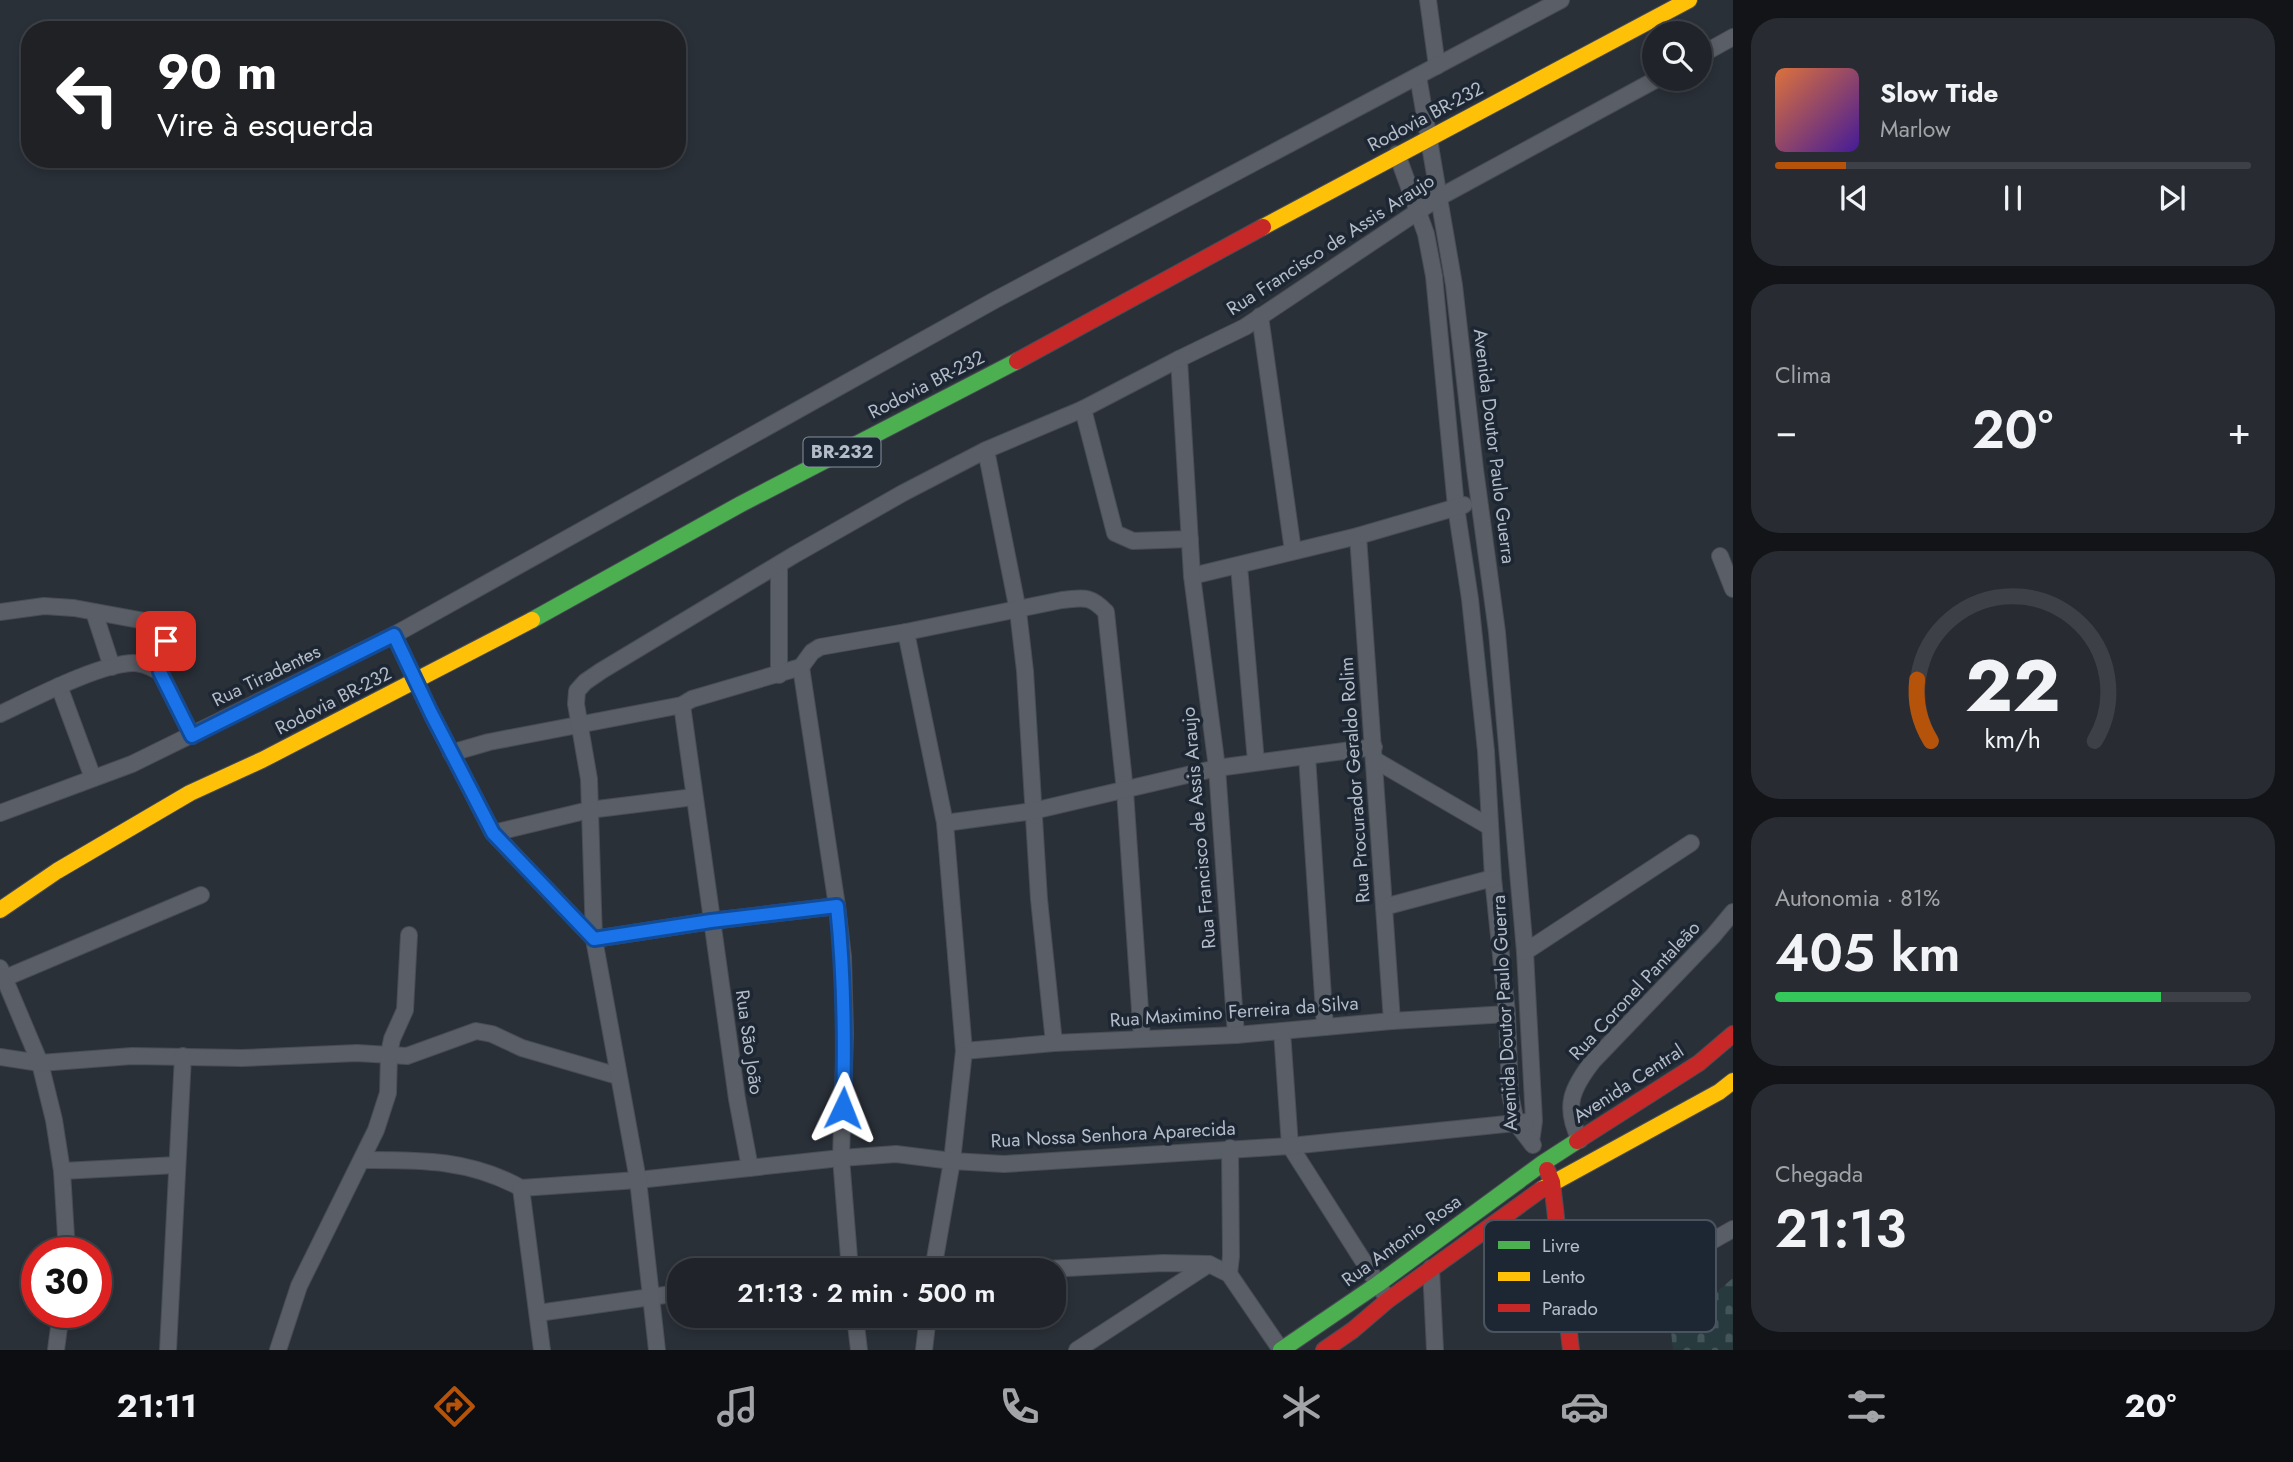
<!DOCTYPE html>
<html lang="pt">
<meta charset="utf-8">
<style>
:root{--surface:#20242a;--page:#282c32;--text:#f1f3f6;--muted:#a2a4a8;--line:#3d4147;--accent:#b45309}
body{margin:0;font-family:Jost,sans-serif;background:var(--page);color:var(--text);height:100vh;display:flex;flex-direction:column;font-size:26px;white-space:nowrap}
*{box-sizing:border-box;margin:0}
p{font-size:23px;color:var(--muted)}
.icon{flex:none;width:38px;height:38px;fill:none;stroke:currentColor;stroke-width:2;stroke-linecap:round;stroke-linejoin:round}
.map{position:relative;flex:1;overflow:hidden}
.drawer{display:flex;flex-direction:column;gap:18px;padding:18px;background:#121417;width:560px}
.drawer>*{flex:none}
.guide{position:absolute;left:21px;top:21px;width:665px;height:147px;border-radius:28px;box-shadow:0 4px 10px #0003,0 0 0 2px var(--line);background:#202124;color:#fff;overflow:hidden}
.buttons{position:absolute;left:1642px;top:21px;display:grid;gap:14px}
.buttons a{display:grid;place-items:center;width:70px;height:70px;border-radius:50%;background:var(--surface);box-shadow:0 4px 10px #0003,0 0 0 2px var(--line);font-size:35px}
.speed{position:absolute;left:21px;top:1237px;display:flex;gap:14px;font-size:35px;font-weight:700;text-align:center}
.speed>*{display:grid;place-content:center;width:91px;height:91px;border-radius:50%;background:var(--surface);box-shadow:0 4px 10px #0003,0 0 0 2px var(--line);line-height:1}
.speed .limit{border:10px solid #d22;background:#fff;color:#111}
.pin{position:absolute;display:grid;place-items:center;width:60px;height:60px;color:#fff;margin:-30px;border-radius:14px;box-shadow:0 4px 10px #0006}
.me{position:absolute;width:77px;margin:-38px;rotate:2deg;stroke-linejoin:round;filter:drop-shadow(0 0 5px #0008)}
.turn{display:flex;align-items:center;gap:24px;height:147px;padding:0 21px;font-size:32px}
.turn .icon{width:91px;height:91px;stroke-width:2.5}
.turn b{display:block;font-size:49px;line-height:60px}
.big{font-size:52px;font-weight:600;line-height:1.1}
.drawer .tile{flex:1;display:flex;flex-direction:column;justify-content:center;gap:10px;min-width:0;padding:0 24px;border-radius:28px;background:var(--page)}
.drawer .dial{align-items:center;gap:0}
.dial svg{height:182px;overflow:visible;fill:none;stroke:var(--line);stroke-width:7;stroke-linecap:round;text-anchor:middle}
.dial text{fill:var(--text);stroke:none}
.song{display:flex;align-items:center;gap:21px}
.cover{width:84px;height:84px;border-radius:10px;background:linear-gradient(135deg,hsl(20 70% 55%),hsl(260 70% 35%))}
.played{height:7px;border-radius:4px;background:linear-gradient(90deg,var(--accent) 15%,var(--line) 15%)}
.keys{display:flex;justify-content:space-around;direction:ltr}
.heat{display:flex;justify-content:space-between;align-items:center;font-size:38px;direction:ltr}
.charge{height:10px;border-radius:5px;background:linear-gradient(90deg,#34c759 81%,var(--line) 0)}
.trip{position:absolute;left:667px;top:1258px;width:399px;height:70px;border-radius:28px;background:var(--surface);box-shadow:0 4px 10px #0003,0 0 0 2px var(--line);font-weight:600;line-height:70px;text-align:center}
.menu{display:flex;height:112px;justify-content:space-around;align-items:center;background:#0d0e11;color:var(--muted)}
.menu .icon{width:49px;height:49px}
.menu .on{color:var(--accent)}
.menu b{font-size:32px;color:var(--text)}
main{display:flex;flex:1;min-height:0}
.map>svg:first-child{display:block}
.cemetery{fill:url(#cemetery-stones)}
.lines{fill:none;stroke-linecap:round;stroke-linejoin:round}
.street-casing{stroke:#484c55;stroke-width:18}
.fast-casing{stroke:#484c55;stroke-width:18}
.slow-casing{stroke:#484c55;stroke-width:18}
.jam-casing{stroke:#484c55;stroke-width:18}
.street{stroke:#5a5e66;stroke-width:16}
.fast{stroke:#4caf50;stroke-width:16}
.slow{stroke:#ffc107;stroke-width:16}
.jam{stroke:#c62828;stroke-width:16}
.route-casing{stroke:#114b97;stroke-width:18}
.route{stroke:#1a73e8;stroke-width:12}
.labels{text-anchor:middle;stroke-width:7;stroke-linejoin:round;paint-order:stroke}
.shield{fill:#1d2633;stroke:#878f9c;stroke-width:2}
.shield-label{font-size:18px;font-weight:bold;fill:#b4bcc9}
.street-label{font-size:19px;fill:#b4bcc9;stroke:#1d2633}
.key{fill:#1d2633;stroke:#4a5360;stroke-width:2}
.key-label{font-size:19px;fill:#b4bcc9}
</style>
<main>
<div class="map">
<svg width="1733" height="1350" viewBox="0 0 1733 1350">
<defs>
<pattern id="cemetery-stones" width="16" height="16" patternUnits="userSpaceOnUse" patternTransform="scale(1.75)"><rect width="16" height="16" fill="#273a3e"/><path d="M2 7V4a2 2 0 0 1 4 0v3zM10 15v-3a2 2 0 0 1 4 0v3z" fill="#445559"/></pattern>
</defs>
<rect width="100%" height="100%" fill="#2a3038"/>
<path class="cemetery" d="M1733 1278V1350H1673L1671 1331Z"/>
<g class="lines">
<g class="street-casing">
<g id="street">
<path d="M1428 0 1437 66"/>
<path d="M1699 56 1733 37"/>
<path d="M1418 76 1454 285 1475 469 1497 632 1525 952 1534 1121 1531 1142"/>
<path d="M1397 154 1426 234 1434 276 1456 507 1470 599 1486 751 1493 878 1507 1014 1510 1094 1516 1123 1533 1145"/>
<path d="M1260 316 1293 551"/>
<path d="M1083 409 1115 533 1133 541 1190 539"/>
<path d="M986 450 1018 611 1025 671 1039 899 1054 1043"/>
<path d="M1358 536 1392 1021"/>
<path d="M1720 556 1733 589"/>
<path d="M1239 566 1256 762"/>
<path d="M1192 576 1358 536 1464 505"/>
<path d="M0 612 44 606 74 608 161 624 166 633V641L160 672 192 736"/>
<path d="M94 612 112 667"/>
<path d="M906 632 1062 600C1084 598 1090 595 1106 612L1125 791 1142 1039"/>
<path d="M394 635 431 713 493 833 594 939"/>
<path d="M801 667 837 906 843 957 845 1033 841 1158 850 1270"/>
<path d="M779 675V565"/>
<path d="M59 686 93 778"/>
<path d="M682 705 737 1099 750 1168"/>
<path d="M0 714C32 699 100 663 134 663 144 663 152 668 160 672"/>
<path d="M451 753 489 742 682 705 692 699 801 667 812 652 820 647 906 632 945 823 964 1051 952 1161 933 1270"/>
<path d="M1307 756 1325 1027"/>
<path d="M1375 760 1490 827"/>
<path d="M0 813 132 764 394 635 995 300 1561 0"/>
<path d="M945 823 1033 811 1217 768 1374 747"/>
<path d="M493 833 589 810 694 797"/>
<path d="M1384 907 1493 878"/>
<path d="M594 939 711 921 837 906"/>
<path d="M1525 952 1691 843"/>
<path d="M0 968 40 1063 54 1120 62 1171 67 1253"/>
<path d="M5 978 201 895"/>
<path d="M1282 1031 1290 1146 1383 1292"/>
<path d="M1236 1035 1217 768 1192 576 1179 359 1245 327 1438 198 1657 79"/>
<path d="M964 1051 1054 1043 1236 1035 1392 1021 1507 1014"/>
<path d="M0 1057 40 1063 132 1056 242 1058 357 1053 407 1056 476 1031 492 1034 522 1048 618 1076"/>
<path d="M1580 1140C1563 1106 1572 1088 1593 1061L1713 936 1733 912"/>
<path d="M363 1160C420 1160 469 1159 521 1188"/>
<path d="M62 1171 177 1165"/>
<path d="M521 1188 638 1180 841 1158 896 1154 952 1161 1004 1164 1290 1146 1526 1122"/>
<path d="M521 1188 542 1350"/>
<path d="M1431 1268 1435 1350"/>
<path d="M842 1270H941"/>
<path d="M1028 1270 1163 1263 1209 1264 1229 1274 1281 1350"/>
<path d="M1229 1274 1231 1256 1230 1148"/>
<path d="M1662 1298 1676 1268 1689 1254 1733 1229"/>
<path d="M538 1313 679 1293"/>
<path d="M855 1316 859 1350"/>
<path d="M56 1350 61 1312"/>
<path d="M168 1350 183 1056"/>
<path d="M278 1350 299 1286 376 1130 388 1093 389 1054 392 1039 405 1010 409 935"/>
<path d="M657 1350 638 1180 594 939 589 779 576 704 577 691 585 682 601 671 794 555 903 493 986 450 1083 409 1179 359"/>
<path d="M924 1350 928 1316"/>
<path d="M1077 1350 1209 1264"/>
</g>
</g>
<g class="fast-casing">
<g id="fast">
<path d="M532 620 741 504 1017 361"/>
<path d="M1281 1350 1378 1284 1543 1163 1577 1141"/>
</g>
</g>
<g class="slow-casing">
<g id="slow">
<path d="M1263 227 1689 0"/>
<path d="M0 910 57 871 190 793 262 760 532 620"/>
<path d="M1542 1189 1719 1092 1733 1081"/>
</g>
</g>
<g class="jam-casing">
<g id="jam">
<path d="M1017 361 1263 227"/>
<path d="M1577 1141 1699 1063 1733 1034"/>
<path d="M1547 1170 1552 1182 1571 1350"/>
<path d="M1324 1350 1353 1330 1388 1300 1542 1189"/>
</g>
</g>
<use href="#street" class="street"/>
<use href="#fast" class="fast"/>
<use href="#slow" class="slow"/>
<use href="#jam" class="jam"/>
</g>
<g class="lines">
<g class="route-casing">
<path id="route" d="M166 641 160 672 192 736 394 635 431 713 493 833 594 939 711 921 837 906C844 973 845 1040 843 1108"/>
</g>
<use href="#route" class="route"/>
</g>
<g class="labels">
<rect class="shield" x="803.5" y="437.5" width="77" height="29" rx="5"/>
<g class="shield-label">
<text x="842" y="458">BR-232</text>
</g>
<g class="street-label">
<text transform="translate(1425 116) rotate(-28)" y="7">Rodovia BR-232</text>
<text transform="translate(1330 244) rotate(-33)" y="7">Rua Francisco de Assis Araujo</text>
<text transform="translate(926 384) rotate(-27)" y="7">Rodovia BR-232</text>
<text transform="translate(1495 446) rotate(83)" y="7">Avenida Doutor Paulo Guerra</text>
<text transform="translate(266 675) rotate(-26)" y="7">Rua Tiradentes</text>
<text transform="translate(333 700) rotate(-27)" y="7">Rodovia BR-232</text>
<text transform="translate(1354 780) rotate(-94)" y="7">Rua Procurador Geraldo Rolim</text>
<text transform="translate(1198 828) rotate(-95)" y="7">Rua Francisco de Assis Araujo</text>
<text transform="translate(1634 990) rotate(-47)" y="7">Rua Coronel Pantaleão</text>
<text transform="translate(1234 1011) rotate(-4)" y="7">Rua Maximino Ferreira da Silva</text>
<text transform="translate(1504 1013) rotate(-93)" y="7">Avenida Doutor Paulo Guerra</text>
<text transform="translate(750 1042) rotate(82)" y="7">Rua São João</text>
<text transform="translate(1628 1083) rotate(-33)" y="7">Avenida Central</text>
<text transform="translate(1113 1134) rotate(-3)" y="7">Rua Nossa Senhora Aparecida</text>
<text transform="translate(1401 1240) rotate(-36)" y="7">Rua Antonio Rosa</text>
</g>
</g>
<rect x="1484" y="1220" width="232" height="112" rx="10" class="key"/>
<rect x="1498" y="1241" width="32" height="8" fill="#4caf50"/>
<rect x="1498" y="1272" width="32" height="9" fill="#ffc107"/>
<rect x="1498" y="1304" width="32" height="8" fill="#c62828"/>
<g class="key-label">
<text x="1542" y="1252">Livre</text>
<text x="1542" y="1283">Lento</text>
<text x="1542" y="1315">Parado</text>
</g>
</svg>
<div class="buttons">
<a><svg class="icon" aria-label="search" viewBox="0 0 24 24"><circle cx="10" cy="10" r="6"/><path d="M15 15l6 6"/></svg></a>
</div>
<div class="speed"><div class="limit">30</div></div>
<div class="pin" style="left:166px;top:641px;background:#d93025"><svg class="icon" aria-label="arrive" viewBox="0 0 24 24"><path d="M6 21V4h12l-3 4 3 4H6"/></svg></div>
<svg class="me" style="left:843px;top:1108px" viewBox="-20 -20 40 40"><path d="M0-17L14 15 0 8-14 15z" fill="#1a73e8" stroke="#fff" stroke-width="4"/></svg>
<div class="trip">21:13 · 2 min · 500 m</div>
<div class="guide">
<div class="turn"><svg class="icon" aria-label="left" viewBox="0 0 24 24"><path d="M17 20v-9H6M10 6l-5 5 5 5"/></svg><div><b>90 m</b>Vire à esquerda</div></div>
</div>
</div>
<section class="drawer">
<div class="tile">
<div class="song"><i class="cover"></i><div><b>Slow Tide</b><p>Marlow</p></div></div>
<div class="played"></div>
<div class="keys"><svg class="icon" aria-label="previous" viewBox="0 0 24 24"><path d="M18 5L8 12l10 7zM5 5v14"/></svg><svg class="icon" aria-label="pause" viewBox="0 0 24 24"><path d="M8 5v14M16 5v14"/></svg><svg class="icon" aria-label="next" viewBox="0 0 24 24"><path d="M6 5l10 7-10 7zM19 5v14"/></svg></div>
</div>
<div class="tile"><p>Clima</p>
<div class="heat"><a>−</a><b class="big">20°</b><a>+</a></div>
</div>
<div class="tile dial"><svg viewBox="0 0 100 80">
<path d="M14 69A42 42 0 1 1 86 69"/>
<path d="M14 69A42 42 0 0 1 8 42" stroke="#b45309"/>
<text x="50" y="56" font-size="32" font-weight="700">22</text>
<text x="50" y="72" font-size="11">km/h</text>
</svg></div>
<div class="tile"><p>Autonomia · 81%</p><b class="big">405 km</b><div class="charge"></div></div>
<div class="tile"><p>Chegada</p><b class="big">21:13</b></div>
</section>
</main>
<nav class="menu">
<b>21:11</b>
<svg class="icon on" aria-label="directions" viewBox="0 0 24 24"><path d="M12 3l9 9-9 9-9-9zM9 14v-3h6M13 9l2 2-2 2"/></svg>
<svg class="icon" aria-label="music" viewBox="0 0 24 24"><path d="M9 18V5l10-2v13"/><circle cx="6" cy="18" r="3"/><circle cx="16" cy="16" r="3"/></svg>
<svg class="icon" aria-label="phone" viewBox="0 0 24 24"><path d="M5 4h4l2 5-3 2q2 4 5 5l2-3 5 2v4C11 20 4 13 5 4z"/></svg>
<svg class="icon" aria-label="climate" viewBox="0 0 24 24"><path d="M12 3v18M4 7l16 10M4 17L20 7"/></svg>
<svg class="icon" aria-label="car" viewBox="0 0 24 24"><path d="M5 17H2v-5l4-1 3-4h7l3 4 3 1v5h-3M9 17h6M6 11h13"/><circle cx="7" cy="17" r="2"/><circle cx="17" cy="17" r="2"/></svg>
<svg class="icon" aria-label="filters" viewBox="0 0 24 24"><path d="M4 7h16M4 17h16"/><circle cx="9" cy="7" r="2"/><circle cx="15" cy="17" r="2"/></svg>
<b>20°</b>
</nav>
